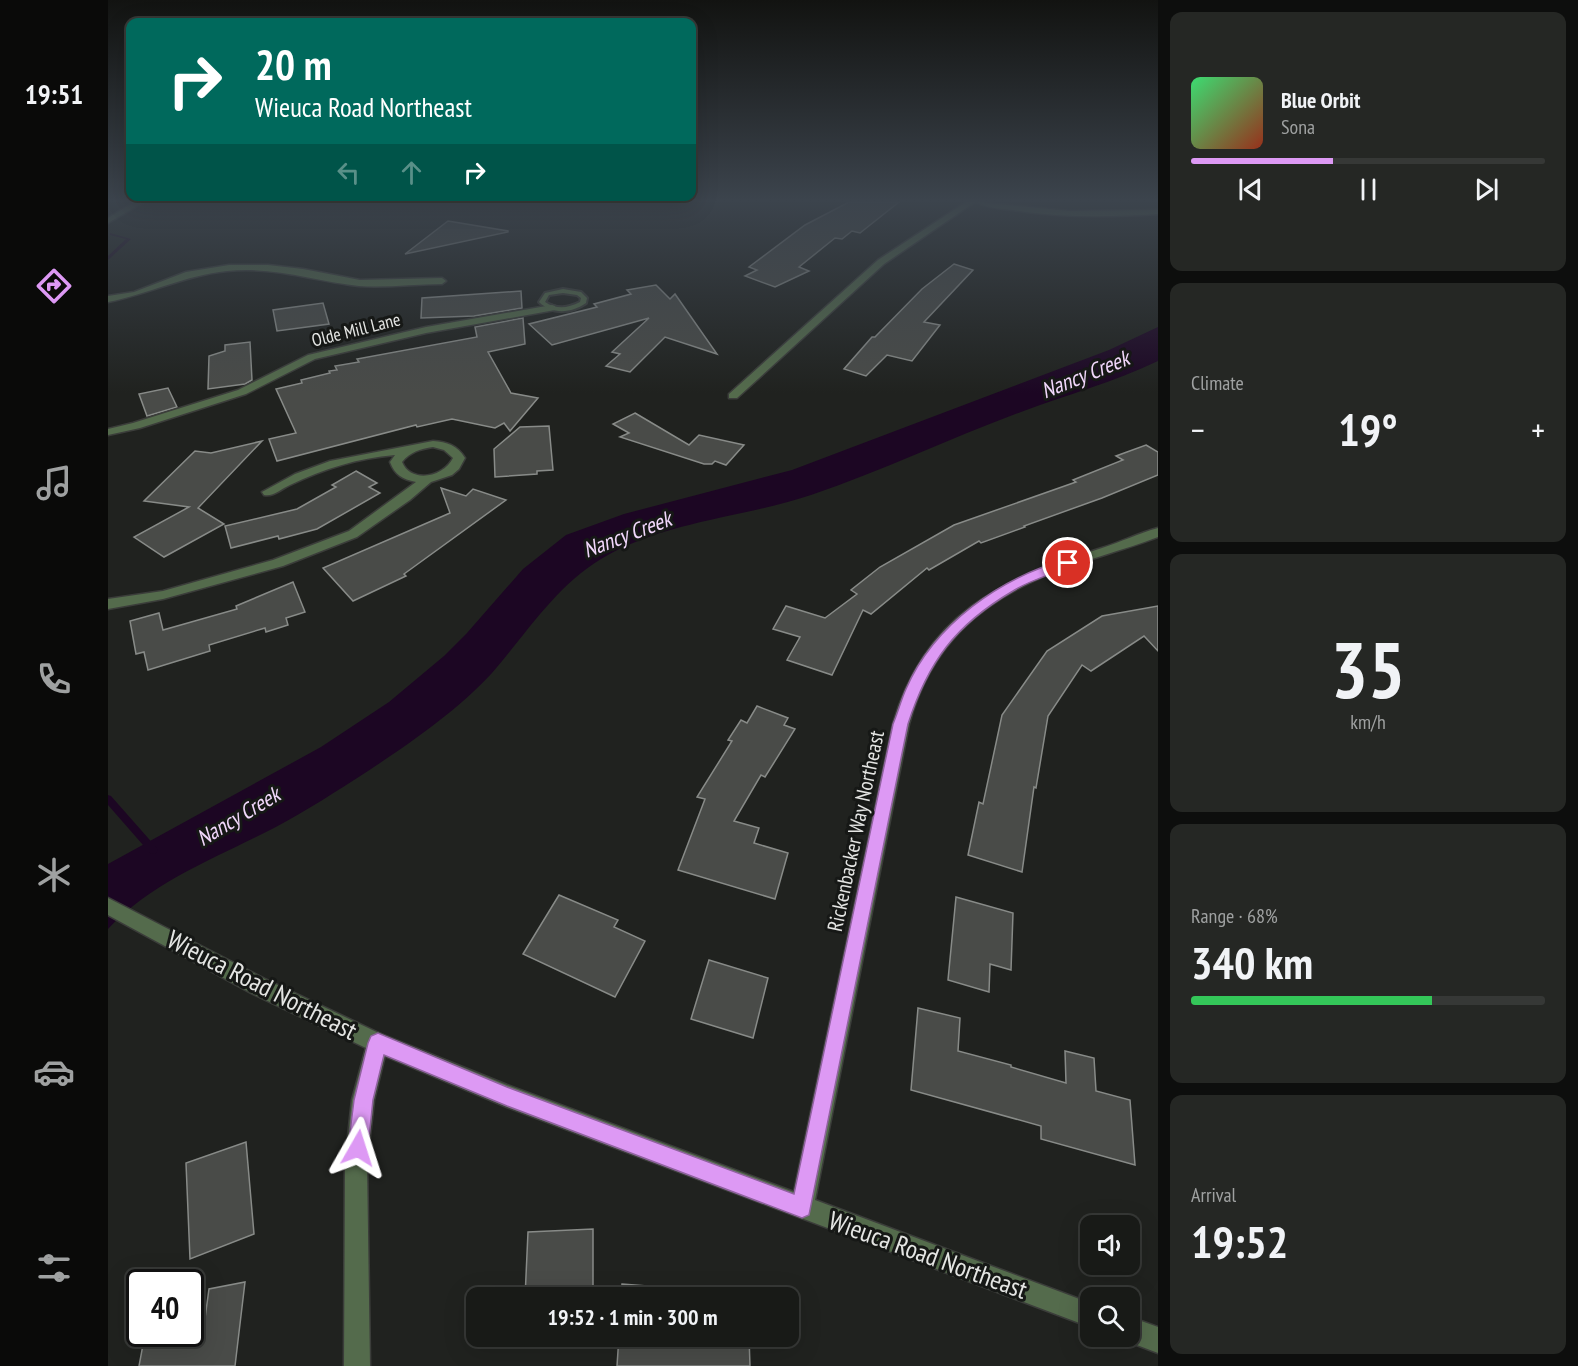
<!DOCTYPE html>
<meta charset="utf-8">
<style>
:root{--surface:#181a17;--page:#252724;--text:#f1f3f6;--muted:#9fa1a1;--line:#363836;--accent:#dd99f4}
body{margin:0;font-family:"PT Sans Narrow",sans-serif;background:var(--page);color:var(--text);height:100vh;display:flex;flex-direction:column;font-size:22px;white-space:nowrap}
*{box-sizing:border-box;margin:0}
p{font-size:20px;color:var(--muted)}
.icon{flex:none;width:33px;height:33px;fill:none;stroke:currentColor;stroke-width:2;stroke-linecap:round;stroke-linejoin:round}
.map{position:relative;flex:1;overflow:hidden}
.drawer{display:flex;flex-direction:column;gap:12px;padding:12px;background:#0d0e0d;width:420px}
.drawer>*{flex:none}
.top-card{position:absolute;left:18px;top:18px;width:570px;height:183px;border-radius:12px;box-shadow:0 6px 24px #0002,0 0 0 2px var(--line);background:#00695c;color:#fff;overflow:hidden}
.fabs{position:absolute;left:972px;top:1215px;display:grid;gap:12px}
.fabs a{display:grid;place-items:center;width:60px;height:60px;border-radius:12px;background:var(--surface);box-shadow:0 6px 24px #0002,0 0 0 2px var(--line);font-size:30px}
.speed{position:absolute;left:18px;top:1269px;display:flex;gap:12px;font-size:30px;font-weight:700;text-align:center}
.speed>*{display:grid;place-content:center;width:78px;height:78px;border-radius:50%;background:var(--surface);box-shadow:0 6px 24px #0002,0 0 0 2px var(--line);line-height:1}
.speed .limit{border:3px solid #111;border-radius:9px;background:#fff;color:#111}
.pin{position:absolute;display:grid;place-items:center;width:51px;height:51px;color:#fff;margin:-26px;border:3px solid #fff;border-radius:50%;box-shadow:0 2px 6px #0007}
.me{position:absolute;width:66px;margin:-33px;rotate:6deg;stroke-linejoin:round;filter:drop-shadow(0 0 4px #0008)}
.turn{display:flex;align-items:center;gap:21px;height:126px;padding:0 30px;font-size:27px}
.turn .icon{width:78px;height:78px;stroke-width:2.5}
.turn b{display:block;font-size:42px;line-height:51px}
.lanes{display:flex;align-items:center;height:57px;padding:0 30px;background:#0003;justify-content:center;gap:30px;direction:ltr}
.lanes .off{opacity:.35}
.big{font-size:45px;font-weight:600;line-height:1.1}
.drawer .tile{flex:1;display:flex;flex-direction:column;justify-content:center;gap:9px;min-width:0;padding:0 21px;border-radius:12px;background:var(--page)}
.drawer .dial{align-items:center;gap:0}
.dial b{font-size:78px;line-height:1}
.song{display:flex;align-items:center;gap:18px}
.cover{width:72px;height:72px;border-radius:9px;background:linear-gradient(135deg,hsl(140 70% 55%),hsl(10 70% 35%))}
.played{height:6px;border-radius:3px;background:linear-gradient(90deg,var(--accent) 40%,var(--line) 40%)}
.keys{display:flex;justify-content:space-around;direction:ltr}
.heat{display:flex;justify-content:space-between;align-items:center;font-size:33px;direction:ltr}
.charge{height:9px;border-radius:4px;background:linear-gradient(90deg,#34c759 68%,var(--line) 0)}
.trip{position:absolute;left:358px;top:1287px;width:333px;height:60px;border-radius:12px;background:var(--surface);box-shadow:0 6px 24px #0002,0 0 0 2px var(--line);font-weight:600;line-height:60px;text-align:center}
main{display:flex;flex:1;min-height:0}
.dock{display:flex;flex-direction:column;width:108px;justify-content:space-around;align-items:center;background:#0a0a09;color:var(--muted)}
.dock .icon{width:42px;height:42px}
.dock .current{color:var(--accent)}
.dock b{font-size:27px;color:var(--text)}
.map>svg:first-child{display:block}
.water{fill:#1c0623}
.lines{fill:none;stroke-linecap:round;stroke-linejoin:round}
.stream{fill:#1c0623;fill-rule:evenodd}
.building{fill:#494b48;stroke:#888b88;stroke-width:1.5}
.service-casing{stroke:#3b3d3a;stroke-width:4}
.minor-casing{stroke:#3b3d3a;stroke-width:3}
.tertiary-casing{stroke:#3b3d3a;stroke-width:3}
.service{fill:#546b4c;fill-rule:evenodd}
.minor{fill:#546b4c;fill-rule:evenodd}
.tertiary{fill:#546b4c;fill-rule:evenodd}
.route{fill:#dd99f4;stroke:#90639f;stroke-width:1.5}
.labels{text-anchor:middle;stroke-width:6;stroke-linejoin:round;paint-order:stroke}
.far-street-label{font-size:18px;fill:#e4e5e3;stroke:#161816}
.street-label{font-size:21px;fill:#e4e5e3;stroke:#161816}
.water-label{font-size:22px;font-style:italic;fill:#f2d8fc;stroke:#161816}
.near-street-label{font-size:26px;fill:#e4e5e3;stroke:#161816}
</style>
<main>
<nav class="dock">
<b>19:51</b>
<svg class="icon current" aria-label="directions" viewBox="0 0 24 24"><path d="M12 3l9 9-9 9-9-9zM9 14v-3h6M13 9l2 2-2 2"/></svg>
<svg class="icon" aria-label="music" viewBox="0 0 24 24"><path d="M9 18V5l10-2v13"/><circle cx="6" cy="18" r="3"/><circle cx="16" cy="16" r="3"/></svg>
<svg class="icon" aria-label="phone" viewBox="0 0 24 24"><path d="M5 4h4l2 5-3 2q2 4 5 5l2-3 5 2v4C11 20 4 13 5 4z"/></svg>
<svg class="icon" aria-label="climate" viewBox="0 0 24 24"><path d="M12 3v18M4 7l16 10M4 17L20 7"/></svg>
<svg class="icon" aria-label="car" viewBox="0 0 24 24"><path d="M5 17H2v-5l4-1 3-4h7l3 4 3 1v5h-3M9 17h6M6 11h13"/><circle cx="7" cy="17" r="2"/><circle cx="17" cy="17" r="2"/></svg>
<svg class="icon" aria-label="filters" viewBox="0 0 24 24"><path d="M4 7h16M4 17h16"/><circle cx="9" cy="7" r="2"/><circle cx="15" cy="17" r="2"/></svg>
</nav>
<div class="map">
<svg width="1050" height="1366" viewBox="0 0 1050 1366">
<rect width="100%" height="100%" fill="#20221f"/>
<path class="water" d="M1050 327V361C1006 382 958 395 913 412 843 438 774 471 703 495 634 518 556 521 493 559 448 586 418 634 384 673 350 710 301 744 260 771 229 791 198 811 166 828 108 858 45 881 0 929V864L213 747 281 702 336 656 359 633 415 569 458 535 516 514 684 470 1001 350Z"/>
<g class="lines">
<g class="stream">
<path d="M2 233 23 239 0 260V256L18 239 2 235Z"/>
<path d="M0 795 3 796 48 847 50 850 48 853 45 854 42 853 0 805Z"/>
</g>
</g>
<g class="building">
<path d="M741 202H791L752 233 744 231 734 239 727 238 691 267 701 271 667 287 637 276 649 270 641 267 697 225Z"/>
<path d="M340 221 400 231V232L297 254Z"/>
<path d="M846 264 865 270 816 322 832 325 804 361 779 355 758 376 736 369 764 337H767L814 289Z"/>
<path d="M548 285 562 299 567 294 609 354 557 337 522 372 498 366 512 354 504 352 541 318 444 345 421 324 489 307 486 304 523 294 519 290Z"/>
<path d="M413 291 414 308 366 316 313 318 314 298Z"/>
<path d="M215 303 221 324 169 331 165 310Z"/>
<path d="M415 318 417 344 380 352 403 393 430 398 402 431 396 423 387 428 344 419 309 427 308 425 169 461 161 439 188 433 168 389 194 383 193 380 222 373 221 371 229 370 227 366 251 362 249 359 369 337 367 327Z"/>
<path d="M142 342 144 380 137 384 100 389 101 356 117 351V345Z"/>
<path d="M60 388 69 407 39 416 31 394Z"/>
<path d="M527 413 581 445 591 435 636 445 618 465 607 461 604 464H596L512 437 521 433 505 424Z"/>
<path d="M441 426 445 470 429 471V474L387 477 386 449 412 427Z"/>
<path d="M154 441 90 508 116 524 56 557 26 537 81 507 36 501 87 451 103 453Z"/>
<path d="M1038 445 1050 452V475L994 498 916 526 917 527 873 543 871 541 821 570 819 568 763 614 755 610 724 675 679 660 692 637 665 629 678 606 717 618 749 594 743 590 772 567 846 525 968 482 965 480 1015 460 1008 456Z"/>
<path d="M248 471 269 483 261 487 272 493 209 529 171 539 170 536 123 548 117 526 189 509 228 487 224 485Z"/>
<path d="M333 488 358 496 365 489 398 500 296 574 298 576 245 601 215 568 342 513Z"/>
<path d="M185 582 197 612 178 618 180 625 158 632 157 628 101 645 102 651 40 670 36 652 28 654 22 621 51 613 55 630 129 609 128 606Z"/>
<path d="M1050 606V651L1036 636 983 671 974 665 940 716 928 788 926 787 914 872 860 855 871 802 875 804 894 715 939 651 994 616Z"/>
<path d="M649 706 680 718 676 725 687 729 657 777 653 775 626 821 651 828 646 843 680 853 667 899 570 870 597 799 589 797 624 741 620 740 633 720 639 723Z"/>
<path d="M451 895 510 920 506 927 537 941 507 997 415 954Z"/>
<path d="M848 897 905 913 903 970 882 964 881 992 840 980Z"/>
<path d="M601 960 660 978 645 1038 583 1019Z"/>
<path d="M810 1008 852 1018 850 1051 903 1065V1067L958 1083 957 1051 986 1058 988 1091 1022 1100 1027 1165 933 1139V1126L803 1090Z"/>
<path d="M138 1142 146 1234 82 1259 78 1163Z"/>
<path d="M485 1229V1296L417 1298 420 1232Z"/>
<path d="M137 1282 127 1366H31L37 1334H82V1320L97 1318 101 1289Z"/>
<path d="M514 1284 641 1294V1298H513Z"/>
<path d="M511 1336H641L642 1366H509Z"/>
</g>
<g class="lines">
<g class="service-casing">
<path id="service" d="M455 289 473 292 479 298 478 303C464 313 444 315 431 302L437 293ZM455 293 469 295 473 298 472 302C460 308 449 310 437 302L441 295Z"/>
</g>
<g class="minor-casing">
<g id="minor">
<path d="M858 202H867L776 264 629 398H621V394L770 260Z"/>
<path d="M869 202 961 211 1050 210V214C1002 217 953 218 905 210 894 209 879 208 869 202Z"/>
<path d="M121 265H160L195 269 252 280 334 278 338 281 334 284C307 284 278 288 251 286 207 281 165 266 119 271 78 275 41 294 0 302V296L26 292 78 272Z"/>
<path d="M444 305 447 306V310L318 333 207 359 138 394 32 428 0 435V429L25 423 130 390 200 355 318 327Z"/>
<path d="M325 441C339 442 349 445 357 458L351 469 344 475 323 482 302 500 249 537 175 566 55 599 0 609V599L55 591 165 560 241 531 308 482C294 479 287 475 282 462L287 455C250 458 215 469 182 485 173 489 165 497 156 495L154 492 187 474 222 461ZM325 447 336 450 345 458C336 477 303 484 294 462 302 452 312 449 325 447Z"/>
<path d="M1050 528V537C1016 550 980 559 946 572 872 601 822 646 801 724L707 1200 982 1303V1327L399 1107 263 1050 260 1043 263 1036 270 1033 399 1085 686 1192 785 724C817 614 892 580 994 548 1013 542 1031 533 1050 528Z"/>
<path d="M1022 1317 1050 1327V1353L1013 1339 1012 1336H1022Z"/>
</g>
</g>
<g class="tertiary-casing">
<g id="tertiary">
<path d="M26 202H36L0 223V218Z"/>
<path d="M0 898 157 979 277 1036 280 1043 266 1100 259 1163 262 1366H236L237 1163 244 1100 258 1048 143 993 0 915Z"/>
</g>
</g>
<use href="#service" class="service"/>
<use href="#minor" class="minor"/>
<use href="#tertiary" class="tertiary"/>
</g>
<linearGradient id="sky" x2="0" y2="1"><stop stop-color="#121311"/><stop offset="0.51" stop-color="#3c444d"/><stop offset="1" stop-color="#3c444d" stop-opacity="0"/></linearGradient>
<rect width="1050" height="393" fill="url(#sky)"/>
<path class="route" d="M960 559 964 561V566C945 574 922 580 905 591 847 625 820 662 800 724L701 1215 694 1218 399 1106 276 1055 265 1100 260 1148 257 1155 250 1158 243 1155 240 1148 246 1100 260 1043 263 1036 270 1033 399 1087 686 1194 785 724C790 712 793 700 798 689 826 624 893 577 960 559Z"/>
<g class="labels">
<g class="far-street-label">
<text transform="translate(248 330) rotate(-14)" y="6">Olde Mill Lane</text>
</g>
<g class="street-label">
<text transform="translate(748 831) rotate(-78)" y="7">Rickenbacker Way Northeast</text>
</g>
<g class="water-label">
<text transform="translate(977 374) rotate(-22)" y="8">Nancy Creek</text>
<text transform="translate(519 534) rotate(-21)" y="8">Nancy Creek</text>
<text transform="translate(130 816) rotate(-31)" y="8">Nancy Creek</text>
</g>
<g class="near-street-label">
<text transform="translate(154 985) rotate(27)" y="9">Wieuca Road Northeast</text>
<text transform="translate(820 1255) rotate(20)" y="9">Wieuca Road Northeast</text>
</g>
</g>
</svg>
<div class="fabs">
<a><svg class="icon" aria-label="sound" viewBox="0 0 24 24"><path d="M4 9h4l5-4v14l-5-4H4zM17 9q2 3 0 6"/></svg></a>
<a><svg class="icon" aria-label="search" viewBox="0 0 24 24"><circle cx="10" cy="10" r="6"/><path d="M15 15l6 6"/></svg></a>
</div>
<div class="speed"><div class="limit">40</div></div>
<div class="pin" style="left:960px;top:563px;background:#d93025"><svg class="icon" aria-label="arrive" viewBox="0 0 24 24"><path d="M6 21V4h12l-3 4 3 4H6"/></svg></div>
<svg class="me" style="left:250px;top:1148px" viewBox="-20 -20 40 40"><path d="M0-17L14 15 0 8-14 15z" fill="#dd99f4" stroke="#fff" stroke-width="4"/></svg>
<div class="trip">19:52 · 1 min · 300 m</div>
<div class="top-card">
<div class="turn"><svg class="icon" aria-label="right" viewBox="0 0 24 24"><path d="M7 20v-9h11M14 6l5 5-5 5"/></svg><div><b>20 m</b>Wieuca Road Northeast</div></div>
<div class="lanes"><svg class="icon off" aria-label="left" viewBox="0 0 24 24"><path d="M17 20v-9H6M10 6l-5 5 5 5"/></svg><svg class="icon off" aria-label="ahead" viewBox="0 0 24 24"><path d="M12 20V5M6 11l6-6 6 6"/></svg><svg class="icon" aria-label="right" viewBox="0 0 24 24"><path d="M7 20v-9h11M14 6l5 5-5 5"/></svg></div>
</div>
</div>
<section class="drawer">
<div class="tile">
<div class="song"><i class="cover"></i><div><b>Blue Orbit</b><p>Sona</p></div></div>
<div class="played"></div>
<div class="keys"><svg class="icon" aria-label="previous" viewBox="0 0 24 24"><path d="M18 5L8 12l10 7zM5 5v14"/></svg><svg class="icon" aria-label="pause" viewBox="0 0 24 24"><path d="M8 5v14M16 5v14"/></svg><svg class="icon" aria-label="next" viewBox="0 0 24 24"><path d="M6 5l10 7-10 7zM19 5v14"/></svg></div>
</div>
<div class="tile"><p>Climate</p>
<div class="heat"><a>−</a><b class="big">19°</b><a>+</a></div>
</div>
<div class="tile dial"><b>35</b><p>km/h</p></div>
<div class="tile"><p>Range · 68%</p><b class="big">340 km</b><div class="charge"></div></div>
<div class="tile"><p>Arrival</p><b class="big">19:52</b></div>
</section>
</main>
